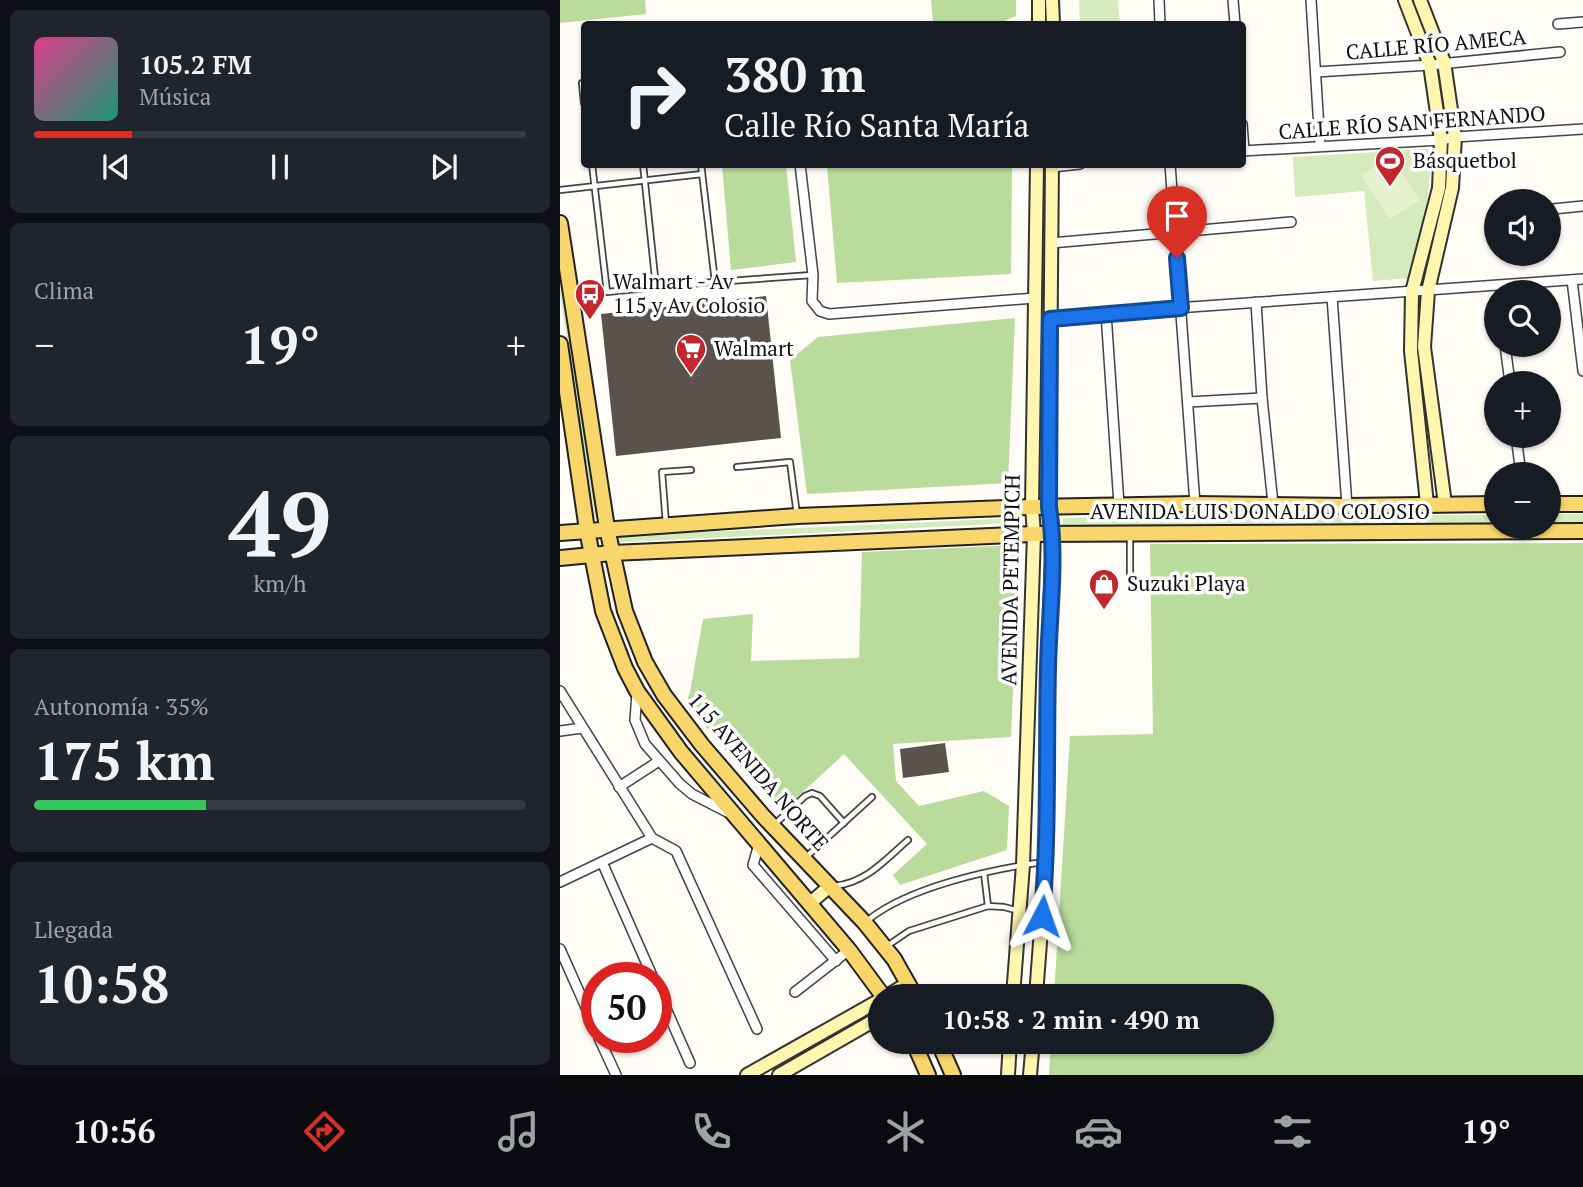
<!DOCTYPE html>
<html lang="es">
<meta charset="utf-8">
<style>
:root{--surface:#171b24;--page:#20242c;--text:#f1f3f6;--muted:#9ea1a6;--line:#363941;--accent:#d93025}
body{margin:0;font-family:"PT Serif",serif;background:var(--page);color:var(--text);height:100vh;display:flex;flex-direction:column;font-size:26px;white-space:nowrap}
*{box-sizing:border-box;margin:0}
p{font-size:23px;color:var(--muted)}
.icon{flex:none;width:38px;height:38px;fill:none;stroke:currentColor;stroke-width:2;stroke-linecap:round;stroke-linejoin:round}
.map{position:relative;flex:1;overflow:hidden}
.details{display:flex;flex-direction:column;gap:10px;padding:10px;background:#0d0f14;width:560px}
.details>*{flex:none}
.hud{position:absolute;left:21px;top:21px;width:665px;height:147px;border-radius:7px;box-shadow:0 2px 5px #0004;background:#171b24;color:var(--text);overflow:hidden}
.tools{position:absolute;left:924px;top:189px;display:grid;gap:14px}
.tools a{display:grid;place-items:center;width:77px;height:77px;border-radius:50%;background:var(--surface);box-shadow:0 2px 5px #0004;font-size:35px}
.speed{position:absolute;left:21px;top:962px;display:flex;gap:14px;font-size:35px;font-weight:700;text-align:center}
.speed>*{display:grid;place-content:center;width:91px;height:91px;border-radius:50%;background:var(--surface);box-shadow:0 2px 5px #0004;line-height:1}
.speed .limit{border:10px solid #d22;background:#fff;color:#111}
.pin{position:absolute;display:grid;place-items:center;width:60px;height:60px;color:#fff;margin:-72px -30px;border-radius:50% 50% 50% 0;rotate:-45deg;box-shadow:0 0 7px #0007}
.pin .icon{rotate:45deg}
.me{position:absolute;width:77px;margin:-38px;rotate:4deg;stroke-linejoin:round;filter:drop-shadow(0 0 5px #0008)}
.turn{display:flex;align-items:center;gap:24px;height:147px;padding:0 28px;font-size:32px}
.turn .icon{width:91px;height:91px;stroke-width:2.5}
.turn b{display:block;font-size:49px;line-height:60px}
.big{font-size:52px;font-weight:700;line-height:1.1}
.details .widget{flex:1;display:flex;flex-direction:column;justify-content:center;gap:10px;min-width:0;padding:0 24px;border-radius:10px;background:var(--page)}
.details .dial{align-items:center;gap:0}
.dial b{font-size:91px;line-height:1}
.song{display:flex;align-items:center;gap:21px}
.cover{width:84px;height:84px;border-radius:10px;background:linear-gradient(135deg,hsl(330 70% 55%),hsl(160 70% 35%))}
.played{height:7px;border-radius:4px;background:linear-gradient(90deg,var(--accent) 20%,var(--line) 20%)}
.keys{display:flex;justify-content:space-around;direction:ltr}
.heat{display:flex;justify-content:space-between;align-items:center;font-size:38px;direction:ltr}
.charge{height:10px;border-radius:5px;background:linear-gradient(90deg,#34c759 35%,var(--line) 0)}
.trip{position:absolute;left:308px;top:984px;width:406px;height:70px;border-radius:35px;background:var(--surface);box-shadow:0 2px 5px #0004;font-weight:700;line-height:70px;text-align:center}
.menu{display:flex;height:112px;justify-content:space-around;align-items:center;background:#090b0e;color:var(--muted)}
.menu .icon{width:49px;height:49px}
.menu .on{color:var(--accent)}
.menu b{font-size:32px;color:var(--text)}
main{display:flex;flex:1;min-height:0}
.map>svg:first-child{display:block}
.green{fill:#d5ebbd}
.forest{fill:#b9dc9c}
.pitch{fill:#e6f2cf}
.building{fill:#5a524d}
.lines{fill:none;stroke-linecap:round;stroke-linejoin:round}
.lane-casing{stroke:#444;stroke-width:8}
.street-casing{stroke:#444;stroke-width:12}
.secondary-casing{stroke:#333;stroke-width:16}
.primary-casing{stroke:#222;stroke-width:18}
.lane{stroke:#fff;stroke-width:4.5}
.street{stroke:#fff;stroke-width:9}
.secondary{stroke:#fff6b0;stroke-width:12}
.primary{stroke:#f9d66b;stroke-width:14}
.route-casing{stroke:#114b97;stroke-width:18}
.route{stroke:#1a73e8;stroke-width:12}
.labels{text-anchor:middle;stroke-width:7;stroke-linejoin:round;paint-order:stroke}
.street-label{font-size:21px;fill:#111;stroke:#fff}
.poi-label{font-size:21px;fill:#111;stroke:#fff;text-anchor:start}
</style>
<main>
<section class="details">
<div class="widget">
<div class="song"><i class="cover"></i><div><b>105.2 FM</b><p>Música</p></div></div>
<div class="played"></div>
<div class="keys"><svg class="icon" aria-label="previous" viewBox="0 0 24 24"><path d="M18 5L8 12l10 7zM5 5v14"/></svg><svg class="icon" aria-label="pause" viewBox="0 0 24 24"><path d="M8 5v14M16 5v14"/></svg><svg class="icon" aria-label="next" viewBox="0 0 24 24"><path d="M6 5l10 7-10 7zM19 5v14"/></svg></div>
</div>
<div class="widget"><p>Clima</p>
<div class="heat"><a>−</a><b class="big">19°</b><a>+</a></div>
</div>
<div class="widget dial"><b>49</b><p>km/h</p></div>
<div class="widget"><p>Autonomía · 35%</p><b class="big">175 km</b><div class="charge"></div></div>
<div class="widget"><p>Llegada</p><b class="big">10:58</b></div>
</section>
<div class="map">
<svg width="1023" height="1075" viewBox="0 0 1023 1075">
<rect width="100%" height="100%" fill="#fffdf5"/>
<g class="green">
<path d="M519 0H558L560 24H520Z"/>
<path d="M867 149 872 154 868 196 851 278 813 281 804 191 735 197 733 157Z"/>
<path d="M483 184 485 191 484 304H482Z"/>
<path d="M0 282 37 518H35L0 296Z"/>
<path d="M481 314 483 322 481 491 479 489Z"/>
<rect x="989" y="514" width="34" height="10"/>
<path d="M643 515H936V524L726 523 503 528V518Z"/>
<path d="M458 518V522L415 525 66 542H55L54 536Z"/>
</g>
<g class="forest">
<path d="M0 0H85L86 14 0 23Z"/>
<path d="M371 0H456V16L437 24H373Z"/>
<path d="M162 165H226L236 262 171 270Z"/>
<path d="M267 165H452L451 274 277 283Z"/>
<path d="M455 318 448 483 247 494 230 360 258 337Z"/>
<path d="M1023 543V1075H489L491 1041H702V996H494L510 736 593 734 590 544Z"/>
<path d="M459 545 451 737 333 744 336 781 359 806 424 791 449 806 447 850 340 885 333 875 367 844 284 754 231 803 205 796 126 704 130 692 143 619 193 614 191 661 299 658 302 552Z"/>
</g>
<path class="pitch" d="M830 156 860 200 830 219 801 176Z"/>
<g class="building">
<path d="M206 296 221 438 56 456 41 314Z"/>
<path d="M385 743 389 772 343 778 340 749Z"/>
</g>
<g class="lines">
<g class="lane-casing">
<g id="lane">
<path d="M24 83H22L24 103"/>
<path d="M32 164 47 292 127 284 252 275"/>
<path d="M83 164 96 287"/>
<path d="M141 164 155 282"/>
<path d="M0 190 142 174"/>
<path d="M177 467 230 462 237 515"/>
<path d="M106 524 102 472 131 470"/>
<path d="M570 579V537"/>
<path d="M215 824 245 796 252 793 260 796 284 823"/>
<path d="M245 858 312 797"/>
<path d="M424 873 428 906"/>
<path d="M274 886C306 883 325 860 348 840"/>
<path d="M308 920C349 887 431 869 484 862"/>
<path d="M327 946 349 931 428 906 444 907 459 911"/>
</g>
</g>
<g class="street-casing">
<g id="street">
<path d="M599 0 600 24"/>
<path d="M673 0 675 24"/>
<path d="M751 0 760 145"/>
<path d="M998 24 1023 22"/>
<path d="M756 72 870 65 1000 52"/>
<path d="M682 124 684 150"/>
<path d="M682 151 881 140 895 137 1023 129"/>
<path d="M240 164 253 275 252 301 260 311 269 314 475 298"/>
<path d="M610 164 635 504"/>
<path d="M492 167 520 164"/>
<path d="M993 209 1023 206"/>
<path d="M491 243 731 222"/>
<path d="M1012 280 1023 371"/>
<path d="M772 297 787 506"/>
<path d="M696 302 702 398 713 504"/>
<path d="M546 313 559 505"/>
<path d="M490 319 546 313 1023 279"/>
<path d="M945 345 950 383"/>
<path d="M628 402 702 398"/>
<path d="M956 436 961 474"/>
<path d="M0 691 92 838 116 851 197 1029"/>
<path d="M77 693 75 720 85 744 120 784 132 794 167 812"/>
<path d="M0 731 22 728"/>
<path d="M59 787 99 761"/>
<path d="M199 844 193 865 276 961"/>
<path d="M42 862 93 978"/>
<path d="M0 882 92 838"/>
<path d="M0 949 37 1032"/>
<path d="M96 986 130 1063"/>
<path d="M235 992 289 950"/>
<path d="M39 1038 56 1075"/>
</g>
</g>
<g class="secondary-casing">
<g id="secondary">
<path d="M479 0V24"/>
<path d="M492 0 493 24"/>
<path d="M845 0 870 65 881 140 879 188 852 292 851 351 867 504"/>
<path d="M860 0 884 62 895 137 892 188 868 291 864 347 885 504"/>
<path d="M249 904 270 886"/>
<path d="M327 996 348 983"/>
<path d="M453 996 463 865 474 534 472 507 477 164"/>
<path d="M476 996 486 862 488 666 493 535 489 507 492 164"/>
<path d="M187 1075 320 1000"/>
<path d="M219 1075 320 1017"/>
<path d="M448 1075 450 1041"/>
<path d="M470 1075 473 1041"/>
</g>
</g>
<g class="primary-casing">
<g id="primary">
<path d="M0 223 47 528 65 611 85 662 104 695 142 745 203 816 305 923 334 959 355 996"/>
<path d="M0 344 27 530 43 611 65 668 77 691 121 752 289 950 323 996"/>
<path d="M989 504H1023"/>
<path d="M0 533 237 516 472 507 635 504 787 506 936 504"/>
<path d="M0 558 52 553 474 534 1023 531"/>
<path d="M353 1041 368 1075"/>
<path d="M378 1041 393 1075"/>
</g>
</g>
<use href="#lane" class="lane"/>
<use href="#street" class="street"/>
<use href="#secondary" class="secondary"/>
<use href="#primary" class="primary"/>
</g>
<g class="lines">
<g class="route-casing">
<path id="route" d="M482 916C489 833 486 751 488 668 489 615 497 560 489 507L490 319 621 308 617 258"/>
</g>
<use href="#route" class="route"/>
</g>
<defs>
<g id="stadium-pin" transform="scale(1.575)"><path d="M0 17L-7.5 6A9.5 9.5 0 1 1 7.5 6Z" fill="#c4262e" stroke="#fff"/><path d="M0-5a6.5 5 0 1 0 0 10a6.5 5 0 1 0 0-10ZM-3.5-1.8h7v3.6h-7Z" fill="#fff"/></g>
<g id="bus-pin" transform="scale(1.575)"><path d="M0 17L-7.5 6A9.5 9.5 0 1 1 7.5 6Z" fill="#c4262e" stroke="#fff"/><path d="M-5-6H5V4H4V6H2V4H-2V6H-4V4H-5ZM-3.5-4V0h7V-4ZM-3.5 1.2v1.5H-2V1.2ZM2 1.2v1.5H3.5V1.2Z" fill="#fff"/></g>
<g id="supermarket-pin" transform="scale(1.575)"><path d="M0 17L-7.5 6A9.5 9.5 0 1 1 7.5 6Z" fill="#c4262e" stroke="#fff"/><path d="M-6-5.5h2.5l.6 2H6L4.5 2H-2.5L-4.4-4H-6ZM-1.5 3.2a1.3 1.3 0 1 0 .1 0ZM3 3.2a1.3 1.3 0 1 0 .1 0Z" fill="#fff"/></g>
<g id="shop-pin" transform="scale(1.575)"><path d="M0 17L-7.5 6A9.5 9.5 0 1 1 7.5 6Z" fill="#c4262e" stroke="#fff"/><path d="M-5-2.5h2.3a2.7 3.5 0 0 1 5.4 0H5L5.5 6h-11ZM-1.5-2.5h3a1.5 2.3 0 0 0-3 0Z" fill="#fff"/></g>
</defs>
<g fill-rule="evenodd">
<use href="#stadium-pin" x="830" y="161"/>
<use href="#bus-pin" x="30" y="294"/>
<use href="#supermarket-pin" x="131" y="349"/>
<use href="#shop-pin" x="544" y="584"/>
</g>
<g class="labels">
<g class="street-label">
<text transform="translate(876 45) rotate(-5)" y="7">CALLE RÍO AMECA</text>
<text transform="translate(852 123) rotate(-4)" y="7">CALLE RÍO SAN FERNANDO</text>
<text x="700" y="519">AVENIDA LUIS DONALDO COLOSIO</text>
<text transform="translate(451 580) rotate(-89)" y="7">AVENIDA PETEMPICH</text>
<text transform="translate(198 772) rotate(49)" y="7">115 AVENIDA NORTE</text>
</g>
<g class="poi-label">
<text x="853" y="168">Básquetbol</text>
<text x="53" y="289">Walmart - Av<tspan x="53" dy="24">115 y Av Colosio</tspan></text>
<text x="154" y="356">Walmart</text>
<text x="567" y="591">Suzuki Playa</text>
</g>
</g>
</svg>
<div class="tools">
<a><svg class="icon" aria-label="sound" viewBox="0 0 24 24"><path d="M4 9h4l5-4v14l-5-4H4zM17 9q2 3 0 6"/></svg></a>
<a><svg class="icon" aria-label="search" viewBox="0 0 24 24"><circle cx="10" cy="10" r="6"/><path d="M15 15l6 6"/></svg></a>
<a>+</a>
<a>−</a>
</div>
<div class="speed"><div class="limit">50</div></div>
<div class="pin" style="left:617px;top:258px;background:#d93025"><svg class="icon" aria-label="arrive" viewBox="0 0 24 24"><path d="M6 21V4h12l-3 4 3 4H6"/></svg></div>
<svg class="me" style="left:482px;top:916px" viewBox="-20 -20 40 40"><path d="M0-17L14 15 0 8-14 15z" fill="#1a73e8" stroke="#fff" stroke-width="4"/></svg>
<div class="trip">10:58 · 2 min · 490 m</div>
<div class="hud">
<div class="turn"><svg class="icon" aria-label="right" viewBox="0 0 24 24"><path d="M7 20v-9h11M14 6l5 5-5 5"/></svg><div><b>380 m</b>Calle Río Santa María</div></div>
</div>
</div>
</main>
<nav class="menu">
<b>10:56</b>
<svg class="icon on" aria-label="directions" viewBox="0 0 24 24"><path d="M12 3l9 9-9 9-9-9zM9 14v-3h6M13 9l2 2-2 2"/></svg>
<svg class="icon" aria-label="music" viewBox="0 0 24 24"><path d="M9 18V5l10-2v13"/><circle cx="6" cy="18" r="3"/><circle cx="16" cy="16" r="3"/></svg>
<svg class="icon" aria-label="phone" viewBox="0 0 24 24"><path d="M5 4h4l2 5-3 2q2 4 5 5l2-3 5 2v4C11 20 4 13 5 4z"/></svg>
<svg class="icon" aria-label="climate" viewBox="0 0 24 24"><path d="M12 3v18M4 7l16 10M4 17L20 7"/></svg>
<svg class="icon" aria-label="car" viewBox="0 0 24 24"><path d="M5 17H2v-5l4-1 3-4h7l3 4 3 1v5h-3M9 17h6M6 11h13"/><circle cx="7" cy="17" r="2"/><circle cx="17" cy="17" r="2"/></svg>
<svg class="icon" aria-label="filters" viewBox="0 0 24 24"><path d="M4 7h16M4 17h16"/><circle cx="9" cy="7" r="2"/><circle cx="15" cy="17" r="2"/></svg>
<b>19°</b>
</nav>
